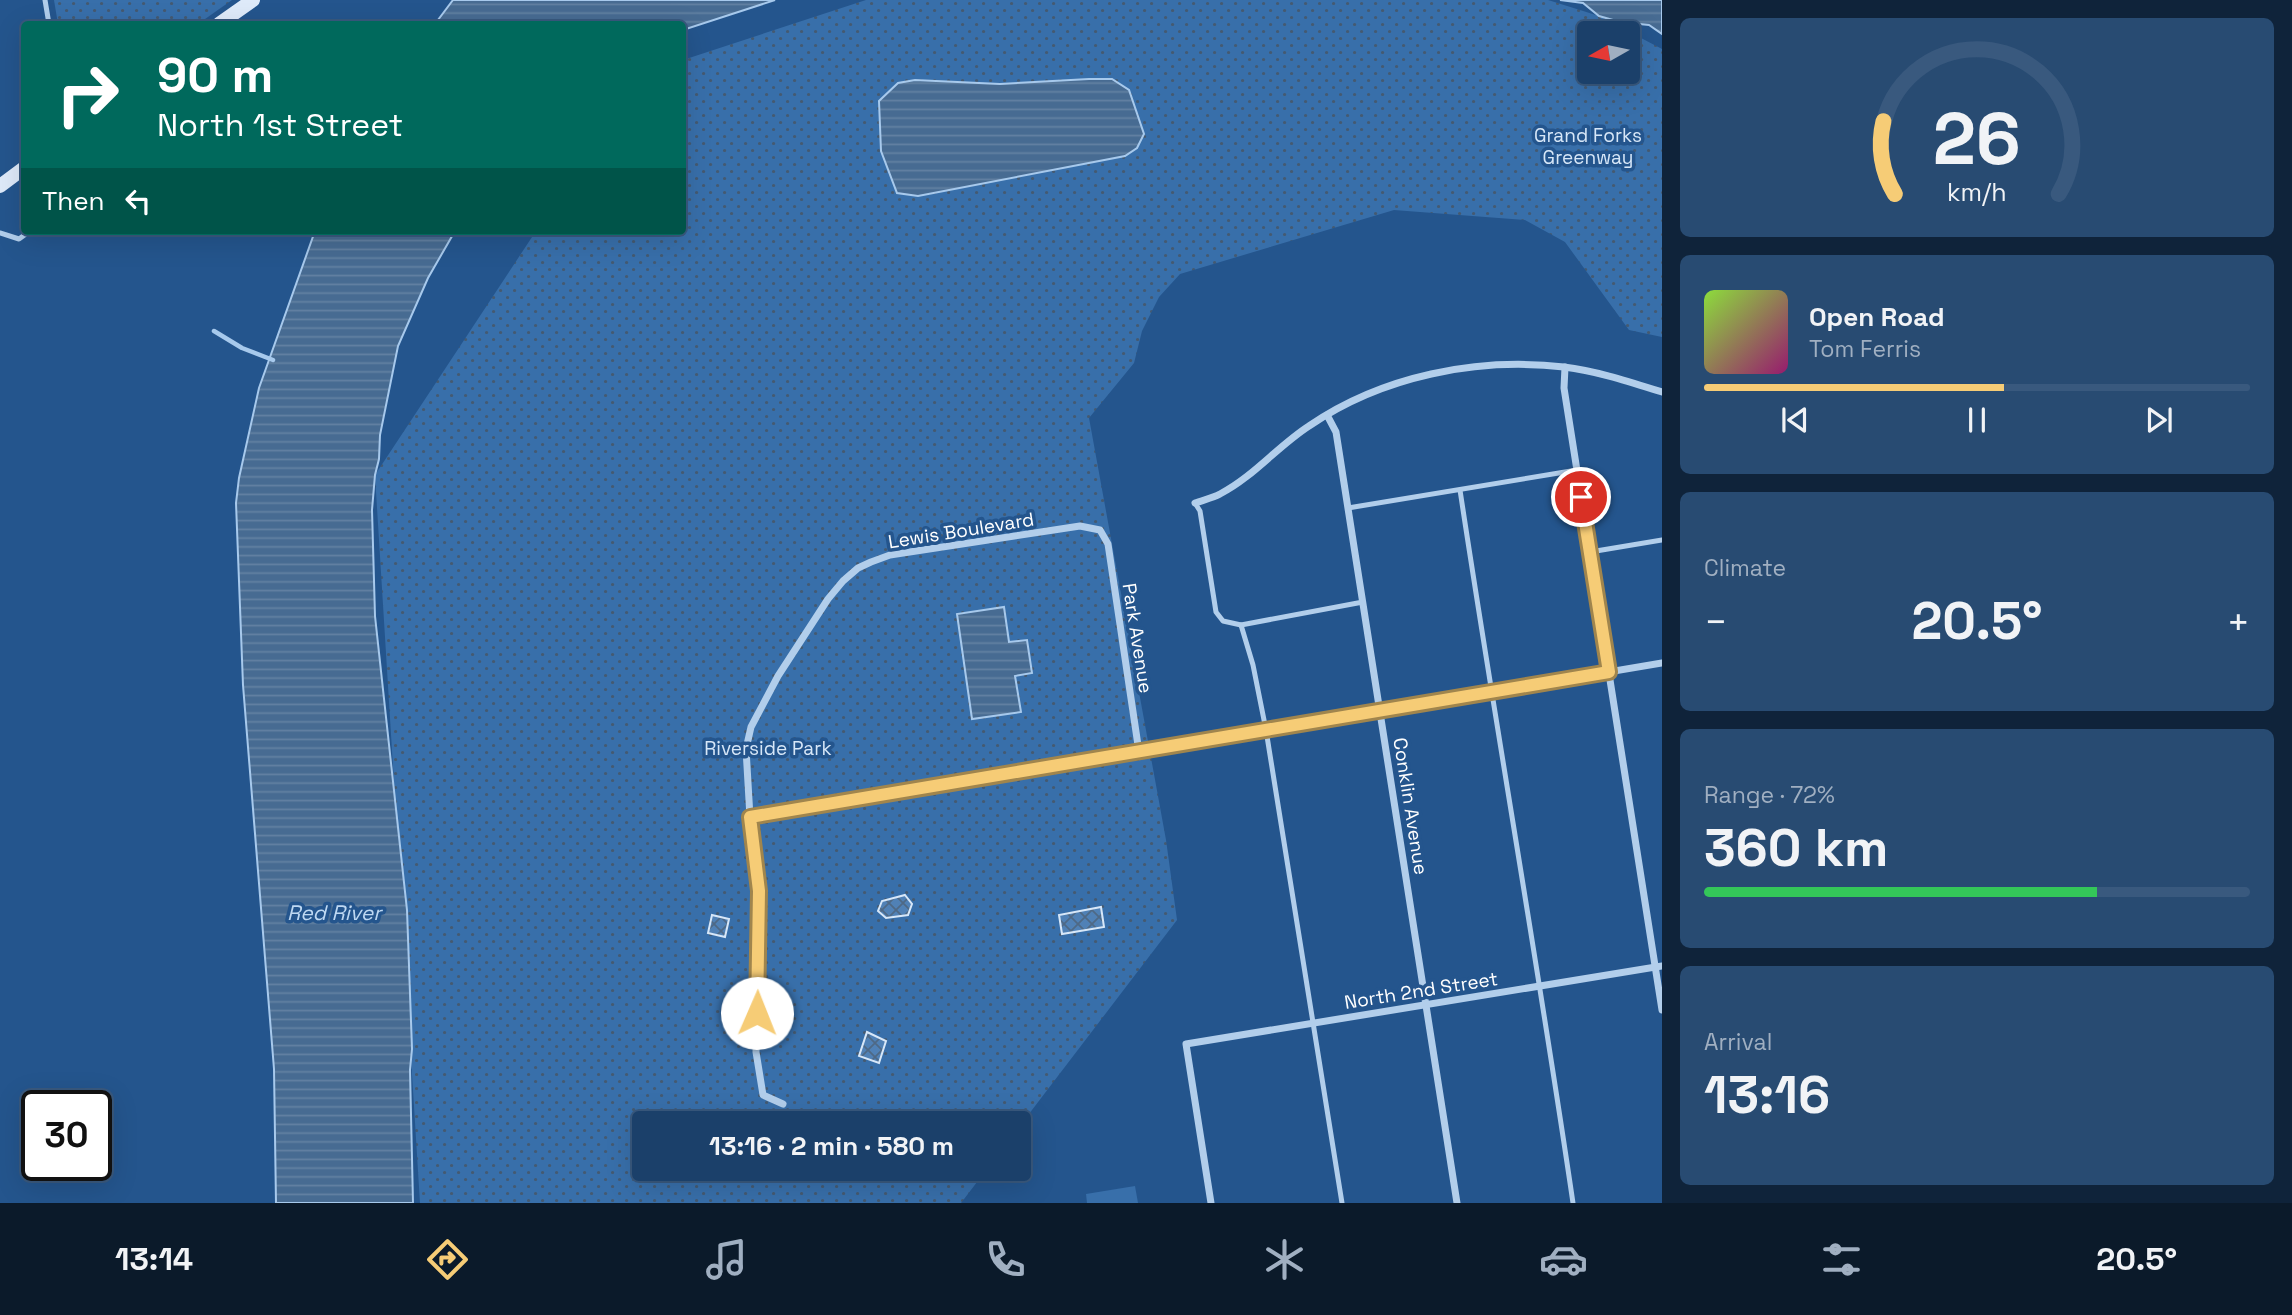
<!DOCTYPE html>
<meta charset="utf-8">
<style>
:root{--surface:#1b406a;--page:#284b72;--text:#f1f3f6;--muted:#a0afc1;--line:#39597e;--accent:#f6cc76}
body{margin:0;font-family:"Space Grotesk",sans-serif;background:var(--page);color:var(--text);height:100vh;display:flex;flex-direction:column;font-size:26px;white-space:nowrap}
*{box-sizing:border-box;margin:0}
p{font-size:23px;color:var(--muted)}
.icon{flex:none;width:38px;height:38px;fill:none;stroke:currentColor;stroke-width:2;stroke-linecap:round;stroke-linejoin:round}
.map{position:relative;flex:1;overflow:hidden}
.drawer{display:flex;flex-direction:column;gap:18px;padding:18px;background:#0f233a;width:630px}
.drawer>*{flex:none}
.banner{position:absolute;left:21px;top:21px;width:665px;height:214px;border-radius:7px;box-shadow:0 7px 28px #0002,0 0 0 2px var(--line);background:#00695c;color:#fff;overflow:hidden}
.needle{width:46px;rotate:261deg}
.controls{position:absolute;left:1577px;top:21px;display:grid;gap:14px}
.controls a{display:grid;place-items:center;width:63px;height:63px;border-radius:7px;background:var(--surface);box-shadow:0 7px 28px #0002,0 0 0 2px var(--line);font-size:35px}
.speed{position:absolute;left:21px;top:1090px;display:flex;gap:14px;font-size:35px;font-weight:700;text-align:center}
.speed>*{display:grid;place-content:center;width:91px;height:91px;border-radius:50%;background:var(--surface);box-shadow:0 7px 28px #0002,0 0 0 2px var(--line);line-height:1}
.speed .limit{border:4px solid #111;border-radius:10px;background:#fff;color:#111}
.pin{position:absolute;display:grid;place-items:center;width:60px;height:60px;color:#fff;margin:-30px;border:4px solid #fff;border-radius:50%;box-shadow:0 2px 7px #0007}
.me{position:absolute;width:77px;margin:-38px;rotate:1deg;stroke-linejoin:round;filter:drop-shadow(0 0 5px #0008)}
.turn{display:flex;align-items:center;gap:24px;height:147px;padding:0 21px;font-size:32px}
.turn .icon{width:91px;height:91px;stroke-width:2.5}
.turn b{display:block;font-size:49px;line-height:60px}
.then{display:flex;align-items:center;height:66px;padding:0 21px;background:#0003;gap:14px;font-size:26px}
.big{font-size:52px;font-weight:800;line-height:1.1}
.drawer .widget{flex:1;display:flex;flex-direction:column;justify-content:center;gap:10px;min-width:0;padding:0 24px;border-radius:10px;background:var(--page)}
.drawer .dial{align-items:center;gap:0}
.dial svg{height:182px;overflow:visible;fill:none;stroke:var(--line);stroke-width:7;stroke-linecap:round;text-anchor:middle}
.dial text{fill:var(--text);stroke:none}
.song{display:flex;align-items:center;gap:21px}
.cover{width:84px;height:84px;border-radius:10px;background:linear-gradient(135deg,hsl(90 70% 55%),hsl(320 70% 35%))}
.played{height:7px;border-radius:4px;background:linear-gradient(90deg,var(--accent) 55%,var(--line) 55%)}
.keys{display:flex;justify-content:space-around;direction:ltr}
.heat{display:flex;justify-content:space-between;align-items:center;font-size:38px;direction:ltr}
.charge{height:10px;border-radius:5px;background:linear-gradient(90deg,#34c759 72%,var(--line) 0)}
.trip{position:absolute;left:632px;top:1111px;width:399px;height:70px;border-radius:7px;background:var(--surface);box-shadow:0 7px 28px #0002,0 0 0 2px var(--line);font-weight:800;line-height:70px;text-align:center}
.dock{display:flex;height:112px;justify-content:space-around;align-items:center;background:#0b1a2a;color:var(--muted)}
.dock .icon{width:49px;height:49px}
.dock .selected{color:var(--accent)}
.dock b{font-size:32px;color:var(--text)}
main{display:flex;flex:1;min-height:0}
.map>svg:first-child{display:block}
.green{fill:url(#green-dots);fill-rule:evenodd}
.pitch{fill:#386faa}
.water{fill:url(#water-rules);stroke:#a7c9ec;stroke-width:2}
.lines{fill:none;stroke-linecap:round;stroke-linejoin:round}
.stream{stroke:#a7c9ec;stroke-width:4.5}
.building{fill:url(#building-cross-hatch);stroke:#d7e7f8;stroke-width:2}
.lane{stroke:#b2ceeb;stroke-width:5}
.street{stroke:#b2ceeb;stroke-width:7}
.secondary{stroke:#deeaf9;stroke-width:14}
.route-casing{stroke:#a0854d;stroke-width:18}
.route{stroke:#f6cc76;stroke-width:12}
.labels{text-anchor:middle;stroke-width:7;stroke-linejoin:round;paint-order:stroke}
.park-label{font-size:19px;fill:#d7e7f8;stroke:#24558d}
.street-label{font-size:19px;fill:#fff;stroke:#24558d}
.water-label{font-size:21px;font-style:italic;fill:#bed8f2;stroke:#24558d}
</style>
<main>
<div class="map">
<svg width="1662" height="1203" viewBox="0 0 1662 1203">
<defs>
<pattern id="green-dots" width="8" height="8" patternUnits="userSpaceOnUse" patternTransform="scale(1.75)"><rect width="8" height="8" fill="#386faa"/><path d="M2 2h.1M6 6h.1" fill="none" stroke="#445a72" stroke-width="1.8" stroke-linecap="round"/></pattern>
<pattern id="water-rules" width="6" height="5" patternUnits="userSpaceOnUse" patternTransform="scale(1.75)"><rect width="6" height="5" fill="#476b92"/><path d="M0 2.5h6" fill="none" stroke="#6381a2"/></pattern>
<pattern id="building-cross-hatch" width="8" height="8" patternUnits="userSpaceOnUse" patternTransform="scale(1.75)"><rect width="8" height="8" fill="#5081b6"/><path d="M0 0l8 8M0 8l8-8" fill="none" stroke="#4e6986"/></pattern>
</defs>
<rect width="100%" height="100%" fill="#24558d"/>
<g class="green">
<path d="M54 0H232L198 24H58Z"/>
<path d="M866 0H1548L1599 16 1662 49V337L1629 330 1565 242 1525 220 1394 210 1180 274 1159 297 1142 331 1134 363 1089 418 1166 840 1177 920 1019 1127 1018 1124H644V1169H987L961 1203H420L375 475 536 231H682L683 60ZM1589 33H1628V72H1589Z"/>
</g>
<path class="pitch" d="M1135 1186 1138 1203H1087L1086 1194Z"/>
<g class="water">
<path d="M453 0H775L683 30 682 24H435Z"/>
<path d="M1560 0H1662V34L1649 25 1620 22 1599 16 1583 3Z"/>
<path d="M1089 79H1112L1129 90 1144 134 1137 148 1125 156 918 196 897 193 881 151 879 101 898 83 915 80 1000 84Z"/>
<path d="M315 231H455L428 278 398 346 380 435 379 459 375 475 372 510 375 616 407 910 412 1049 410 1070 413 1203H276L274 1069 243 685 236 503 239 478 259 388Z"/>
<path d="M1004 607 1009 642 1027 640 1032 673 1015 676 1021 712 972 719 957 614Z"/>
</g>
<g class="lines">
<path class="stream" d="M214 331 242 348 273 360"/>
</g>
<g class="building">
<path d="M905 895 912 904 908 915 886 918 878 911 882 901Z"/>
<path d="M1101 907 1104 927 1062 934 1059 915Z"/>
<path d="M712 915 729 919 725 937 708 933Z"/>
<path d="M867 1032 886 1041 879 1063 859 1056Z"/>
</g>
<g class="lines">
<g class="lane">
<path d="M45 0 49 24"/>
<path d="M0 233 19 239 30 231"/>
<path d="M1460 490C1496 728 1538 965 1573 1203"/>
<path d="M1195 503 1200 511 1216 612 1223 621 1241 625 1363 602"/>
<path d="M1348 508 1577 470"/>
<path d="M1590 552 1662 540"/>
<path d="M1241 625 1253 665 1266 730 1342 1203"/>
</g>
<g class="street">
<path d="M1565 367 1564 388 1662 1010"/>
<path d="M1327 415 1336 432 1457 1203"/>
<path d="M1195 503C1203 500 1213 498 1220 494 1253 477 1278 446 1309 426 1382 376 1477 357 1564 367 1597 371 1630 382 1662 392"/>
<path d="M750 817 1662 663"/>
<path d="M783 1104 763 1095 756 1052 759 891 750 817 746 749 751 727 778 676 828 599 843 581 858 568 871 562 890 555 1080 526 1100 530 1108 544 1139 752"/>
<path d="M1211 1203 1186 1044 1662 966"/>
</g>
<g class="secondary">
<path d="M219 24 253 0"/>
<path d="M0 186 24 168"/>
</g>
</g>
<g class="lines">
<g class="route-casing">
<path id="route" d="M757 1013 759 891 750 817 1609 672 1581 497"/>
</g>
<use href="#route" class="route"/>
</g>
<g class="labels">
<g class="park-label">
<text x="1588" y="142">Grand Forks<tspan x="1588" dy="22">Greenway</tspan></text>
<text x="768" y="755">Riverside Park</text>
</g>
<g class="street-label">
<text transform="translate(961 530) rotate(-9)" y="7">Lewis Boulevard</text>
<text transform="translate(1138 638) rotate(81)" y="7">Park Avenue</text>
<text transform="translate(1411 806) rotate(81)" y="7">Conklin Avenue</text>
<text transform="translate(1421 990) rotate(-9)" y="7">North 2nd Street</text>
</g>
<g class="water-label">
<text x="334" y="920">Red River</text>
</g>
</g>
</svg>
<div class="controls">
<a><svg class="needle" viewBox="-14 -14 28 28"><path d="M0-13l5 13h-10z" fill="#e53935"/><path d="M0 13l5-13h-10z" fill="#a0afc1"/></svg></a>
</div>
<div class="speed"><div class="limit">30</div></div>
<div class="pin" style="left:1581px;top:497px;background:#d93025"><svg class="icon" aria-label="arrive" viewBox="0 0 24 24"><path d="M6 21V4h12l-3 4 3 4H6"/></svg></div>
<svg class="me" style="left:757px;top:1013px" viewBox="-20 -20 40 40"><circle r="19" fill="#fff"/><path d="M0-13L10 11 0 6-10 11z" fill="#f6cc76"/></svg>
<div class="trip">13:16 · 2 min · 580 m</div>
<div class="banner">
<div class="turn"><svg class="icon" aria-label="right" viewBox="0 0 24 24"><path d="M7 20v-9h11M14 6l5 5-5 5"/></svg><div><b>90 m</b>North 1st Street</div></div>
<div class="then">Then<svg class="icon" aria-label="left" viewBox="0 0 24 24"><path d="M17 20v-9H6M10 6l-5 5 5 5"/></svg></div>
</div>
</div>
<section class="drawer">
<div class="widget dial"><svg viewBox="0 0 100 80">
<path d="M14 69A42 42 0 1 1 86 69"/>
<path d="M14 69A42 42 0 0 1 9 37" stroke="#f6cc76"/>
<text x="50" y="56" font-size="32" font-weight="700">26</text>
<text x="50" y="72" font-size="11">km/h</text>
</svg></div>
<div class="widget">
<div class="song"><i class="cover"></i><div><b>Open Road</b><p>Tom Ferris</p></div></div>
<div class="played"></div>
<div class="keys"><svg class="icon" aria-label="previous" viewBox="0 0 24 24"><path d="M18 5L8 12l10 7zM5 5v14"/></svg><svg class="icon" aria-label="pause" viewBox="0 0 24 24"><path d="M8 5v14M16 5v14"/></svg><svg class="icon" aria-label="next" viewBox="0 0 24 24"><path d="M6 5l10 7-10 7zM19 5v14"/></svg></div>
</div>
<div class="widget"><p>Climate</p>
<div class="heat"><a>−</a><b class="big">20.5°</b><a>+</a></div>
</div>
<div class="widget"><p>Range · 72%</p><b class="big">360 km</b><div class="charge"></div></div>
<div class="widget"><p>Arrival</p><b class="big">13:16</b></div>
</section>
</main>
<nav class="dock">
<b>13:14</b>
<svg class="icon selected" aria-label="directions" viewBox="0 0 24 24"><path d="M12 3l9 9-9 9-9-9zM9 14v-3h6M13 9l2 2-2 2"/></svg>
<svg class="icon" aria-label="music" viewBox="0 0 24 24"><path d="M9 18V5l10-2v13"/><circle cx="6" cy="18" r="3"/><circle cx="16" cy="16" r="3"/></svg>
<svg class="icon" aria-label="phone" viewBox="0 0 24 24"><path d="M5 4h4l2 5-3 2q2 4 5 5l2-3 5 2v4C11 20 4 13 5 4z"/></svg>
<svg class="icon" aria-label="climate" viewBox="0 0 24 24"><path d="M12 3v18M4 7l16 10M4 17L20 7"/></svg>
<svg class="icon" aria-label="car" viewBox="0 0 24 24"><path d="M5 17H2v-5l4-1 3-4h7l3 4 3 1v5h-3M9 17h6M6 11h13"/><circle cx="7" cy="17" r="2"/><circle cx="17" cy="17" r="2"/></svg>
<svg class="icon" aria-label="filters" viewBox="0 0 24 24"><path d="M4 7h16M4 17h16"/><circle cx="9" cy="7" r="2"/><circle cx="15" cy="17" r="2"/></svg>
<b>20.5°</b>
</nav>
